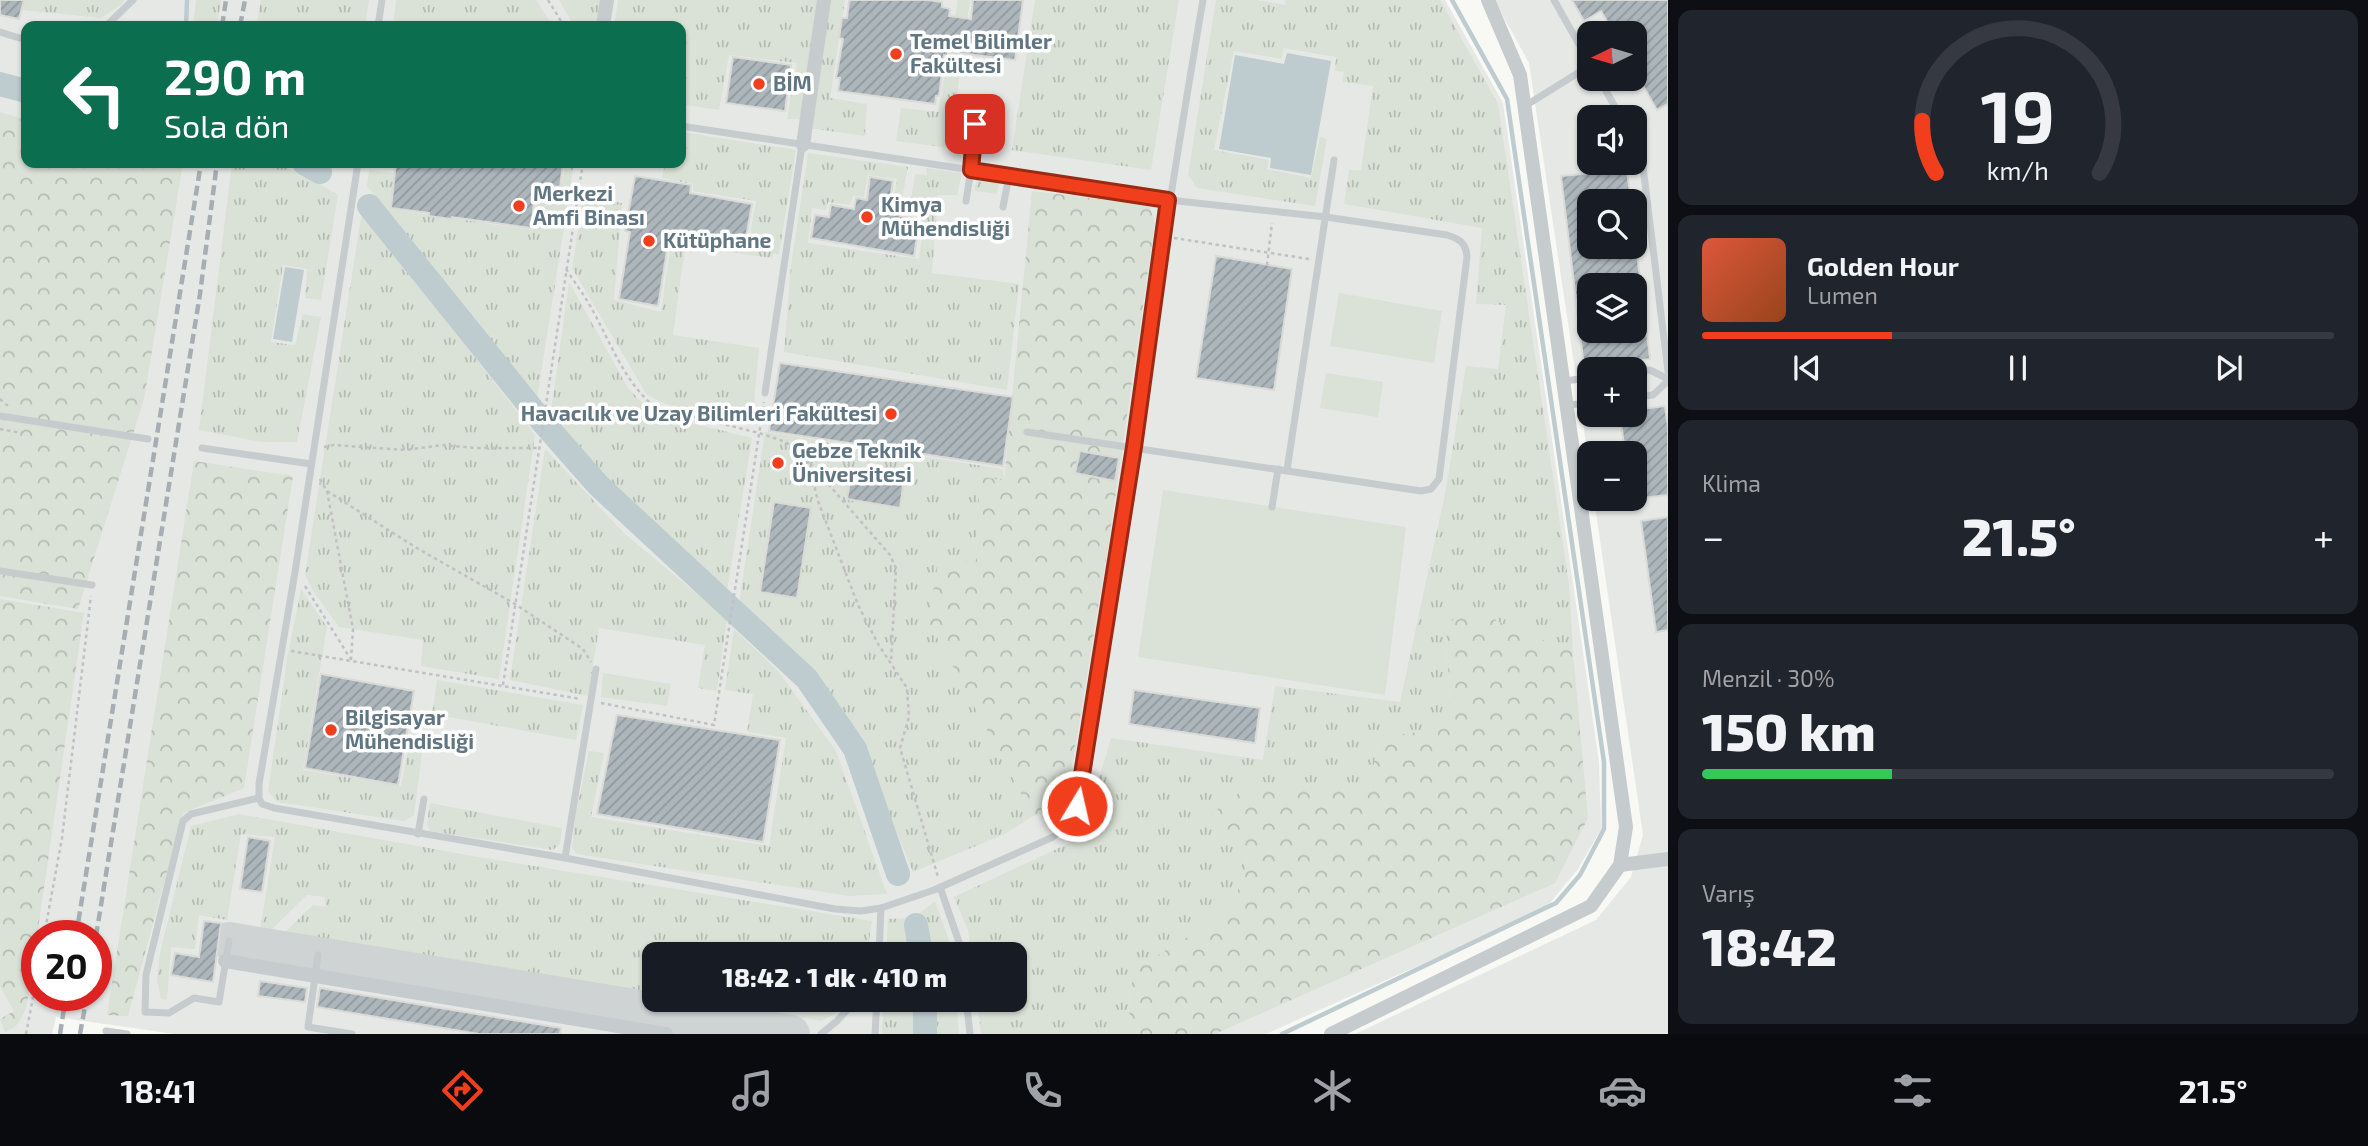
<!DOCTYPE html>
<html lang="tr">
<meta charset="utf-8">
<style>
:root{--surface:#171b24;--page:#20242c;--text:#f1f3f6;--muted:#9ea1a6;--line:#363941;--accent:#f13f1d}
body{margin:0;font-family:"Exo 2",sans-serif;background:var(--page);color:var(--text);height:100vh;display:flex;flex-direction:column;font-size:26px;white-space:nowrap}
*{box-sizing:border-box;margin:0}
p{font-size:23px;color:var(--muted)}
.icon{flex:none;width:38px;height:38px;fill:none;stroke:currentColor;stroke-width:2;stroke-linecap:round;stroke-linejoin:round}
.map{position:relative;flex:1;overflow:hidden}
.details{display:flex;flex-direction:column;gap:10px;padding:10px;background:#0d0f14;width:700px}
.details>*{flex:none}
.top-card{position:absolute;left:21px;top:21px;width:665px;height:147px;border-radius:14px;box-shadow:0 2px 5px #0004;background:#0b6e4f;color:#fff;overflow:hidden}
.needle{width:46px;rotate:265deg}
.fabs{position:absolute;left:1577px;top:21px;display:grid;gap:14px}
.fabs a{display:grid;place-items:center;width:70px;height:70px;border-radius:14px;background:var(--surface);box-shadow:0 2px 5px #0004;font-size:35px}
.speed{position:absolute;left:21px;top:920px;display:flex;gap:14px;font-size:35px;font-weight:700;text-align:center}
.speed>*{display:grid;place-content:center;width:91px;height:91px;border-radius:50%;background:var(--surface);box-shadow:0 2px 5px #0004;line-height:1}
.speed .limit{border:10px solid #d22;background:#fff;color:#111}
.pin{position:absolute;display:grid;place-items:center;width:60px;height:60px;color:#fff;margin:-30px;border-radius:14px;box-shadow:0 4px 10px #0006}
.me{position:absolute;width:77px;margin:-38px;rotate:9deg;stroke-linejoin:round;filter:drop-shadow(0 0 5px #0008)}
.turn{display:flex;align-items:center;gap:24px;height:147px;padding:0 28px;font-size:32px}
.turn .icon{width:91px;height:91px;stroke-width:2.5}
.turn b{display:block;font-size:49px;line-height:60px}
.big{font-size:52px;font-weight:800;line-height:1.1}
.details .widget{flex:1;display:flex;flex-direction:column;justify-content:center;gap:10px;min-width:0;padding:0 24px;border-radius:14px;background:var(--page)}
.details .dial{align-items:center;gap:0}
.dial svg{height:182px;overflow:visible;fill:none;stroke:var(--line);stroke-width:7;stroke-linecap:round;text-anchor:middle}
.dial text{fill:var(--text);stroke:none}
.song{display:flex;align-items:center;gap:21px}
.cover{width:84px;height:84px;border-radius:10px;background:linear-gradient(135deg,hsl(10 70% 55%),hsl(20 70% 35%))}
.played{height:7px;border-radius:4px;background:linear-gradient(90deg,var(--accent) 30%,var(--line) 30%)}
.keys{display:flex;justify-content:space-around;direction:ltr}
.heat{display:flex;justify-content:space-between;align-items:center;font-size:38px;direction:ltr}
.charge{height:10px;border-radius:5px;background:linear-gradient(90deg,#34c759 30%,var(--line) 0)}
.trip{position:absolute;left:642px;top:942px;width:385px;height:70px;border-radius:14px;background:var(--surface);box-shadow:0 2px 5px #0004;font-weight:800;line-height:70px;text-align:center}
.menu{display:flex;height:112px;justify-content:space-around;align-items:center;background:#090b0e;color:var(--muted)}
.menu .icon{width:49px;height:49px}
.menu .selected{color:var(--accent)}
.menu b{font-size:32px;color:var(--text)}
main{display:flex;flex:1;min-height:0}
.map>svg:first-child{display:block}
.built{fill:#e6e8e6;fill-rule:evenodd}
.grass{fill:url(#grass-tufts)}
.forest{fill:url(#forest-crowns)}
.garden{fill:#dae1d6}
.water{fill:#becbcf}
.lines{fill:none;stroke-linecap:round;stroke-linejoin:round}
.stream{stroke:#becbcf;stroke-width:4.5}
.river{stroke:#becbcf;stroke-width:24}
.taxiway{stroke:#cfd3d4;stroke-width:38}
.building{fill:url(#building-hatch);stroke:#dadad7;stroke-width:2}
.path{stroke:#bfc2c4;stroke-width:2.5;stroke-dasharray:3.5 3.5;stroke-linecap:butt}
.lane{stroke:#c6cbce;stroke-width:7}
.street{stroke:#c6cbce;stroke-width:14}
.rail{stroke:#a6aeb3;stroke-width:4.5;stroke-dasharray:10 5;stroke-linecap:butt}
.route-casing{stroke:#9d2913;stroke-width:18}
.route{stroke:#f13f1d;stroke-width:12}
.poi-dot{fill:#f13f1d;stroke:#fff;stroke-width:2.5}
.labels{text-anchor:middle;stroke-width:7;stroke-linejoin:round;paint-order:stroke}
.poi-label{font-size:21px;font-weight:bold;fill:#617683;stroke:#fff;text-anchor:start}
</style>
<main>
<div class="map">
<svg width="1668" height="1034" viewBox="0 0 1668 1034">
<defs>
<pattern id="grass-tufts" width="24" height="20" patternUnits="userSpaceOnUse" patternTransform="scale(1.75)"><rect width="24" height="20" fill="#dae1d6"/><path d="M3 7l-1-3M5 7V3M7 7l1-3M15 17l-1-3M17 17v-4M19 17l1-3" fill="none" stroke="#b4bbb3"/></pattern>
<pattern id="forest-crowns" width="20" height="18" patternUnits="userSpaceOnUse" patternTransform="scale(1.75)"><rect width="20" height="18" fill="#dae1d6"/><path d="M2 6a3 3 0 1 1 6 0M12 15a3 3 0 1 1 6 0" fill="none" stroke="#b4bbb3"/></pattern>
<pattern id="building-hatch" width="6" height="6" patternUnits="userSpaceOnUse" patternTransform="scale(1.75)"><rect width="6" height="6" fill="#acb6bb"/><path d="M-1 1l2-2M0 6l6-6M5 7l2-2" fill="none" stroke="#8f999d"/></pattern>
</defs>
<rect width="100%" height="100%" fill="#f8f8f5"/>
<g class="built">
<path d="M0 0H1445L1503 103 1599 762 1601 829 1578 869 1545 909 1266 1034H175L56 1017 52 1034H0ZM26 26H681V163H26ZM37 936H96V996H37ZM654 954H1015V999H654Z"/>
<path d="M1494 0H1668V1034H1355L1596 920 1631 877 1643 835 1594 499H1634V453H1589V463L1529 63ZM1589 33H1634V79H1589ZM1589 117H1634V163H1589ZM1589 201H1634V247H1589ZM1589 285H1634V331H1589ZM1589 369H1634V415H1589Z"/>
</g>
<g class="grass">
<path d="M24 0H124L121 5 101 18 21 10Z"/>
<path d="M196 0H221L217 26H193Z"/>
<path d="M261 0H369L365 26H256Z"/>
<path d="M396 0H536L553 26H393Z"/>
<path d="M559 0H601L597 26H574Z"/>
<path d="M618 0H818L801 119H787L797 63 729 55 719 110 681 104V26H614Z"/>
<path d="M830 0H845L830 98 867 104 865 136 809 128Z"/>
<path d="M956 0H970L953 125 967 127 965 150 896 141 901 108 938 112 958 1Z"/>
<path d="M1035 0H1179L1151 170 1012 150Z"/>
<path d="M1216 0H1257L1285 5 1286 0H1440L1498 104 1569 585 1573 652 1471 611 1446 624 1451 727 1378 738 1370 792 1291 784 1208 816 1249 856 1231 910 1134 970 1128 1007 1134 1034H981L977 999H1015V954H971L968 930 954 897 1082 837 1111 738 1263 760 1275 686 1400 702 1446 489 1466 366 1498 369 1506 305 1476 304 1482 228 1344 204 1349 170H1361L1373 86 1343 82 1344 72 1335 71 1336 57 1284 48 1282 59 1234 51 1214 150 1269 160 1267 169 1311 178 1320 137 1327 139 1315 206 1197 188 1188 175Z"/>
<path d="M681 132 796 150 779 254H773L772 258 685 246 673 335 759 348 752 425 666 404 647 395 572 268 584 195 622 203 614 300 661 312 671 241 680 242 681 234 748 245 756 201 693 191V184L662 178 665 163H681Z"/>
<path d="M808 153 908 167 901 204H893L897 179 868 175 864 197 853 196 850 205 828 202 826 210 812 208 808 243 919 259 925 210 910 205 915 174 927 175 926 168 962 173 957 195H938L932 273 1019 284 1007 390 784 352 791 266Z"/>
<path d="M232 163H273L305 175 338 195 321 300 305 298 307 269 283 265 271 342 295 345 303 314 321 317 297 442H261L199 430Z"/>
<path d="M565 164H574L537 399 367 186 369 170 394 173 391 209 532 230 537 186 561 189Z"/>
<path d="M977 176 999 178 997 194 975 191Z"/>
<path d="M362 211 535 435 499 679 421 666 423 640 339 627 313 591 305 575Z"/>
<path d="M569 282 628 388 648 409 684 421 752 438 727 591 604 480 550 419Z"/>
<path d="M765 432 1003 469 1004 481 980 477 976 562 928 620 1033 816 1005 834 913 872 860 742 805 668 739 604Z"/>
<path d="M545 449 625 534 727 619 717 691 698 688 705 645 599 628 588 696 510 680Z"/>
<path d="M301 589 327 627 303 770 401 786 408 751 422 753 414 815 404 821 277 802 268 791 288 654Z"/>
<path d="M734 629 778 671 836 751 887 894 849 896 577 854 572 848 576 813 589 751 604 753 591 817 769 846 786 738 747 732 753 694 725 690Z"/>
<path d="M603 673 671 684 667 706 601 697Z"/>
<path d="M437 680 583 705 576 740 432 714Z"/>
<path d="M430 803 562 828 560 844 553 850 430 831 427 824Z"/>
<path d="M239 814 473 856 872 921 867 953 654 954V995L282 935 313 905 325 907V897L307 895 268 933 260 931 275 837 241 834 227 920 199 915 195 949 171 947 167 1000 161 999 157 980 160 953 191 826Z"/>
<path d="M935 901 951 946 952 954H929V945L920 913Z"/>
<path d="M907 918 914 954H886L888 919Z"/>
<path d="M683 999H848L845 1007 822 1021Z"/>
<path d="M883 999H917V1034H882Z"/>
<path d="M930 999H956L959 1034H930Z"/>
</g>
<g class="forest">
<path d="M0 112 26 120V163H183L144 399 78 609 0 596Z"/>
<path d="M1032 191 1149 205 1155 223 1108 547 1072 766 1058 809 1033 816 928 620 938 564 976 561 980 476 1004 481Z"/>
<path d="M194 461 293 476 244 788 183 813 128 1016 107 1015Z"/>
<path d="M0 599 84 613 27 1005C22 1018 19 1027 5 1032L0 1019 14 1011 0 986Z"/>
<path d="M1471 611 1573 652 1588 818 1555 883 1215 1034H1134L1128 1007 1134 970 1231 910 1249 857 1207 817 1250 785 1291 784 1370 791 1378 738 1451 727 1446 624Z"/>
</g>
<g class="garden">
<path d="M1339 293 1442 311 1434 363 1330 346Z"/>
<path d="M1326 373 1383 382 1378 417 1320 408Z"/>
<path d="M1163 490 1406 527 1385 695 1138 657Z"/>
</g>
<g class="water">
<path d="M1287 53 1331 61 1311 175 1270 168 1271 158 1219 149 1235 55 1284 64Z"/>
<path d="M285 267 304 270 292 342 273 339Z"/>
</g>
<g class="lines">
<g class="stream">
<path d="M186 26 187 0"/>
<path d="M1282 1034 1556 903 1580 875 1604 829V762L1507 99 1452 0"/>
</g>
<g class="river">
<path d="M0 84 26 91"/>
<path d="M304 163 320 172"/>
<path d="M369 206 541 420 598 485 807 679 855 749 898 874"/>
<path d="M916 925 921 954"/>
<path d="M925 1034V999"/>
</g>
<path class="taxiway" d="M229 941 791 1034"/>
</g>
<g class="building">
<path d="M0 0H24L19 19 0 15Z"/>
<path d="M852 0H928L942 2V7L950 9 949 16 971 19 973 0H1023L1015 60 948 52V56L944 55 939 96H936L935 104 838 91 840 78H836L843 39 839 38 842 18H847L849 1Z"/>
<path d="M1572 0H1668V104L1657 110 1634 70V33H1614L1601 11 1584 21Z"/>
<path d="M733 57 791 65 785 111 726 103Z"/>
<path d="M396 163H563L560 187 536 184 531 228 452 217 451 219 429 216V213L391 208Z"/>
<path d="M1591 163H1626L1631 201H1589V247H1636L1641 285H1589V331H1634V293L1642 292 1650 359 1584 367 1561 176 1592 173Z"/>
<path d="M635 176 691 185 690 193 752 204 745 243 679 232 678 240 669 238 658 306 619 299 630 232 625 231Z"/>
<path d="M870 177 893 181 889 206 901 208 900 216 920 219 914 256 811 238 815 215 829 217 831 205 854 209 856 198 867 200Z"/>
<path d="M1216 256 1292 269 1274 390 1196 378Z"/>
<path d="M780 363 1013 397 1003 466 769 431Z"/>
<path d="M1665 406 1668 427V495L1634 499V453H1625L1620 415H1634V410Z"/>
<path d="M1080 451 1119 458 1115 481 1075 473Z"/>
<path d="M852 468 904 479 900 508 847 499Z"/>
<path d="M774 502 811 508 797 598 760 592Z"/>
<path d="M1668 517V630L1656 632 1641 521Z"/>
<path d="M321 674 414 691 398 785 305 768Z"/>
<path d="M1134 690 1260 708 1255 743 1129 724Z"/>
<path d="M617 715 780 740 763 842 597 814Z"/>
<path d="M248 837 270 841 262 892 240 889Z"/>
<path d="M204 921 221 923 213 982 171 975 175 953 199 957Z"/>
<path d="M260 981 307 988 305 1002 258 996Z"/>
<path d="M320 988 561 1028 560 1034H479L317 1007Z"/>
</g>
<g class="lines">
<g class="path">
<path d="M548 0 564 26"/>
<path d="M1174 238 1309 259"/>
<path d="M1267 265 1272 223"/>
<path d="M566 269C575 283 585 296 593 311 611 344 625 383 655 407L759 433 786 442 808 461 818 501 858 605 878 644 907 688 909 717 900 748 938 877"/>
<path d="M0 399 8 406"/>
<path d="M0 429 21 433 25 431"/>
<path d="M324 447 334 445 406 450 442 445 476 448H537"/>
<path d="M810 463 890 555 896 568 891 663"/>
<path d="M320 479 327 491 415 547 515 604 583 649 591 662"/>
<path d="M327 491 353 629 351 660"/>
<path d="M305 586 350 658"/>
<path d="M291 651 581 699"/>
<path d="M503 685 583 163"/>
<path d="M601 703 714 725 764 402"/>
<path d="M44 936 62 838 91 596"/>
<path d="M26 1034 37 976"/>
</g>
<g class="lane">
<path d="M1554 0 1589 62"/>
<path d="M106 26 133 0"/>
<path d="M378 26 382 0"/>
<path d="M0 32 26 40"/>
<path d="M1599 79 1621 117"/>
<path d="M1525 106 1589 66"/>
<path d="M681 126 1169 200 1326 217 1447 235C1460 239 1466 243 1467 257L1439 479 1431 489 1421 491 1027 432"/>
<path d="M1634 140 1641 150 1668 371"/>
<path d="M358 163 295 572 259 784V798L262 804 274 808 565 858 835 909 861 911 881 908 934 890 1053 837 1065 826 1077 806C1119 538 1157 268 1203 0"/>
<path d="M966 201 973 157 975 124"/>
<path d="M1003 207 1009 176"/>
<path d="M1634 372 1650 370 1668 379"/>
<path d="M1564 381 1589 378"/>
<path d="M765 393 802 145"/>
<path d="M1634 397 1653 395 1668 381"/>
<path d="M1568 405 1589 403"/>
<path d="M0 416 148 439"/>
<path d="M202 448 311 464"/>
<path d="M1287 470 1334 160"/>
<path d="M1272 507 1278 469"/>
<path d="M0 571 92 585"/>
<path d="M418 834 424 799"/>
<path d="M565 858 596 669"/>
<path d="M940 887 960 945 961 954"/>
<path d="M229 941 219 1002 194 998 169 1013 145 1012 146 975 183 821 191 814 259 798"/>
<path d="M879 954 881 908"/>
<path d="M318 955 308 1027 352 1034"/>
<path d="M966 999 970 1034"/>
<path d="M106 1031 127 1034"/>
<path d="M821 1034 837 1021 857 999"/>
<path d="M875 1034 877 999"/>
</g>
<g class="street">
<path d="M603 26 607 0"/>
<path d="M803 145 824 0"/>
<path d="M1620 865 1668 859"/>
<path d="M225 961 666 1034"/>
<path d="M1331 1034 1591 906 1620 865 1626 827 1520 75 1488 0"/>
</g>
<g class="rail">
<path d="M222 26 226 0"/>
<path d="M240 26 245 0"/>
<path d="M76 936 201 163"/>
<path d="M96 936 200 294 217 163"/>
<path d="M60 1034 66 996"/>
<path d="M80 1034 87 996"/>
</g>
</g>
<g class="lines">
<g class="route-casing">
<path id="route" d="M975 124 971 170 1168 200 1134 447 1077 806"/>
</g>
<use href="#route" class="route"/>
</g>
<g class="poi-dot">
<circle cx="896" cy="54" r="7"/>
<circle cx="759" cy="84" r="7"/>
<circle cx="519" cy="206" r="7"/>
<circle cx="867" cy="217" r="7"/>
<circle cx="649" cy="241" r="7"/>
<circle cx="891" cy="414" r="7"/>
<circle cx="778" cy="463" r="7"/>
<circle cx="331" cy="730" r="7"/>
</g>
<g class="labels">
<g class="poi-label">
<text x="910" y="49">Temel Bilimler<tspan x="910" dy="24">Fakültesi</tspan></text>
<text x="773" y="91">BİM</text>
<text x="533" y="201">Merkezi<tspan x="533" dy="24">Amfi Binası</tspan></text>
<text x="881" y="212">Kimya<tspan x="881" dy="24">Mühendisliği</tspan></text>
<text x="663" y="248">Kütüphane</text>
<text x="877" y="421" text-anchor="end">Havacılık ve Uzay Bilimleri Fakültesi</text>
<text x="792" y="458">Gebze Teknik<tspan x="792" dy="24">Üniversitesi</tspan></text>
<text x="345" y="725">Bilgisayar<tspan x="345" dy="24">Mühendisliği</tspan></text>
</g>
</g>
</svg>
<div class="fabs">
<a><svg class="needle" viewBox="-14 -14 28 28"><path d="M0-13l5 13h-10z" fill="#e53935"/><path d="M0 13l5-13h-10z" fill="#9ea1a6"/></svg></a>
<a><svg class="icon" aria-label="sound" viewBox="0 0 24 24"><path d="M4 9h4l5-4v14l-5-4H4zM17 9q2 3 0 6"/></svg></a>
<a><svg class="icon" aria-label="search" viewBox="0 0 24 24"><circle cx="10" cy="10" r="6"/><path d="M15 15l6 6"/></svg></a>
<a><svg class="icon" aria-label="layers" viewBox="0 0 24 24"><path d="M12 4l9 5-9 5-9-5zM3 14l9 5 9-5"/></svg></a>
<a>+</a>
<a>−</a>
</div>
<div class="speed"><div class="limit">20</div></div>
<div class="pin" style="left:975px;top:124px;background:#d93025"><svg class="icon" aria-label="arrive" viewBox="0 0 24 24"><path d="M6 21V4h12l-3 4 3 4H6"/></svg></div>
<svg class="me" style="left:1077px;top:806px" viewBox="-20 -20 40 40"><circle r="17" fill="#f13f1d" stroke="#fff" stroke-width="3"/><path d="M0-11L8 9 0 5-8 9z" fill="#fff"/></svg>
<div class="trip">18:42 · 1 dk · 410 m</div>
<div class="top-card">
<div class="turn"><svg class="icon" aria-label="left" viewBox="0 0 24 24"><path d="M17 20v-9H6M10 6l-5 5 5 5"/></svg><div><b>290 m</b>Sola dön</div></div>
</div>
</div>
<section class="details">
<div class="widget dial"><svg viewBox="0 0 100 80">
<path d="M14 69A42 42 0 1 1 86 69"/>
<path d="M14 69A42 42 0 0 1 8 46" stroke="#f13f1d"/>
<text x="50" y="56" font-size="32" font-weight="700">19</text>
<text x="50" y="72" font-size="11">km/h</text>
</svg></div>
<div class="widget">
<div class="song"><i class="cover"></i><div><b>Golden Hour</b><p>Lumen</p></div></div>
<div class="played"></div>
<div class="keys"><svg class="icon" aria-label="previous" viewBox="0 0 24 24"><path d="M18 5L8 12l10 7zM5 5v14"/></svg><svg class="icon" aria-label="pause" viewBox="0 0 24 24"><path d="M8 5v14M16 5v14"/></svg><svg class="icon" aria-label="next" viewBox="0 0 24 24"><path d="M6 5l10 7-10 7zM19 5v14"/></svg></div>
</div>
<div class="widget"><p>Klima</p>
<div class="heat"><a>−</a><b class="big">21.5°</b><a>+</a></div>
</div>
<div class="widget"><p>Menzil · 30%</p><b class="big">150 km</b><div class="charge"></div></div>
<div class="widget"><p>Varış</p><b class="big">18:42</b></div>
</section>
</main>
<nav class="menu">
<b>18:41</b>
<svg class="icon selected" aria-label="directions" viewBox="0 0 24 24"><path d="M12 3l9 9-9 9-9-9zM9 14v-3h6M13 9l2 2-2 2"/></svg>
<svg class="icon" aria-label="music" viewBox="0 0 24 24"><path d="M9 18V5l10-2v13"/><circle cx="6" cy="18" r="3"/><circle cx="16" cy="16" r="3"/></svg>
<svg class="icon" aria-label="phone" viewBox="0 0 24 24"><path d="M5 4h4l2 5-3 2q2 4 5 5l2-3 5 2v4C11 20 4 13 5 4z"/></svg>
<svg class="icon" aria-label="climate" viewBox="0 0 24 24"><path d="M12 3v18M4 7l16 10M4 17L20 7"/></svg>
<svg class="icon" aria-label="car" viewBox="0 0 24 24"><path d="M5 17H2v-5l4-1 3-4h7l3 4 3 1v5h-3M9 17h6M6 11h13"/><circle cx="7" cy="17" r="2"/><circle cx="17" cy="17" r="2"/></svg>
<svg class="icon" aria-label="filters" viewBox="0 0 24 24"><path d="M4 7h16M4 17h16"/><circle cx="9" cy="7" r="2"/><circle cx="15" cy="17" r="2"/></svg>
<b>21.5°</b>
</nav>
